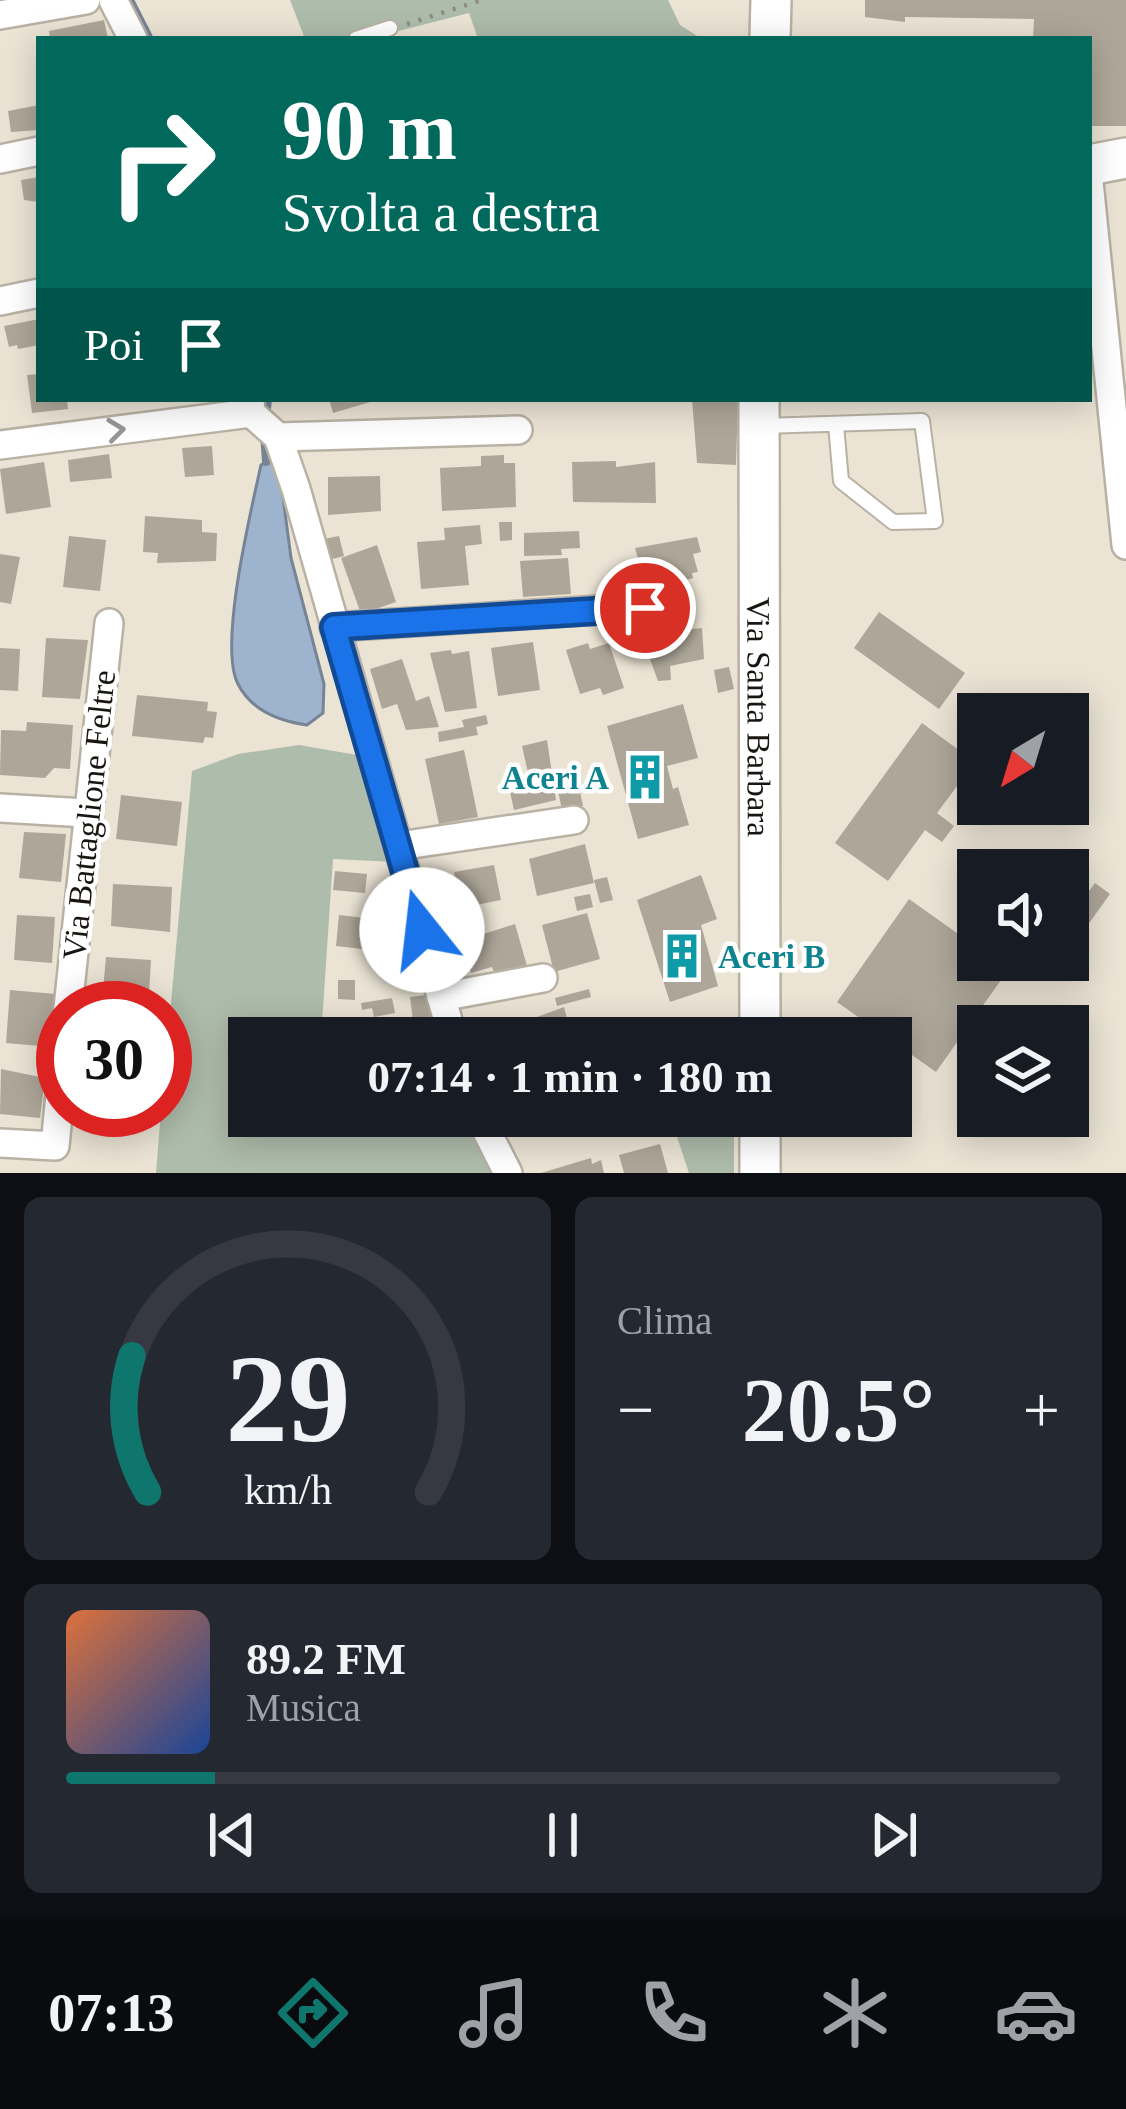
<!DOCTYPE html>
<html lang="it">
<meta charset="utf-8">
<style>
:root{--surface:#171b24;--page:#242831;--text:#f1f3f6;--muted:#9ea1a6;--line:#363941;--accent:#0f766e}
body{margin:0;font-family:Georgia,serif;background:var(--page);color:var(--text);height:100vh;display:flex;flex-direction:column;font-size:45px;white-space:nowrap}
*{box-sizing:border-box;margin:0}
p{font-size:39px;color:var(--muted)}
.icon{flex:none;width:66px;height:66px;fill:none;stroke:currentColor;stroke-width:2;stroke-linecap:round;stroke-linejoin:round}
.map{position:relative;height:1173px;overflow:hidden}
.sheet{display:flex;flex-direction:column;gap:24px;padding:24px;background:#0d0f14;flex:1}
.sheet>*{flex:none}
.top-card{position:absolute;left:36px;top:36px;width:1056px;height:366px;border-radius:0px;box-shadow:0 6px 30px #0003;background:#00695c;color:#fff;overflow:hidden}
.needle{width:78px;rotate:218deg}
.tools{position:absolute;left:957px;top:693px;display:grid;gap:24px}
.tools a{display:grid;place-items:center;width:132px;height:132px;border-radius:0px;background:var(--surface);box-shadow:0 6px 30px #0003;font-size:60px}
.speed{position:absolute;left:36px;top:981px;display:flex;gap:24px;font-size:60px;font-weight:700;text-align:center}
.speed>*{display:grid;place-content:center;width:156px;height:156px;border-radius:50%;background:var(--surface);box-shadow:0 6px 30px #0003;line-height:1}
.speed .limit{border:18px solid #d22;background:#fff;color:#111}
.pin{position:absolute;display:grid;place-items:center;width:102px;height:102px;color:#fff;margin:-51px;border:6px solid #fff;border-radius:50%;box-shadow:0 3px 12px #0007}
.me{position:absolute;width:132px;margin:-66px;rotate:344deg;stroke-linejoin:round;filter:drop-shadow(0 0 9px #0008)}
.turn{display:flex;align-items:center;gap:42px;height:252px;padding:0 48px;font-size:54px}
.turn .icon{width:156px;height:156px;stroke-width:2.5}
.turn b{display:block;font-size:84px;line-height:102px}
.then{display:flex;align-items:center;height:114px;padding:0 48px;background:#0003;gap:24px;font-size:45px}
.big{font-size:90px;font-weight:700;line-height:1.1}
.sheet .card{flex:1;display:flex;flex-direction:column;justify-content:center;gap:18px;min-width:0;padding:0 42px;border-radius:18px;background:var(--page)}
.sheet .dial{align-items:center;gap:0}
.dial svg{height:312px;overflow:visible;fill:none;stroke:var(--line);stroke-width:7;stroke-linecap:round;text-anchor:middle}
.dial text{fill:var(--text);stroke:none}
.song{display:flex;align-items:center;gap:36px}
.cover{width:144px;height:144px;border-radius:18px;background:linear-gradient(135deg,hsl(20 70% 55%),hsl(220 70% 35%))}
.played{height:12px;border-radius:6px;background:linear-gradient(90deg,var(--accent) 15%,var(--line) 15%)}
.keys{display:flex;justify-content:space-around;direction:ltr}
.heat{display:flex;justify-content:space-between;align-items:center;font-size:66px;direction:ltr}
.sheet .tiles{flex:1;display:grid;gap:24px;grid-template-columns:1fr 1fr}
.card:last-child{grid-column:span 2}
.trip{position:absolute;left:228px;top:1017px;width:684px;height:120px;border-radius:0px;background:var(--surface);box-shadow:0 6px 30px #0003;font-weight:700;line-height:120px;text-align:center}
.tabs{display:flex;height:192px;justify-content:space-around;align-items:center;background:#090b0e;color:var(--muted)}
.tabs .icon{width:84px;height:84px}
.tabs .current{color:var(--accent)}
.tabs b{font-size:54px;color:var(--text)}
.map>svg:first-child{display:block}
.green{fill:#aebcab}
.water{fill:#9eb3cd;stroke:#768495;stroke-width:3}
.lines{fill:none;stroke-linecap:round;stroke-linejoin:round}
.stream{stroke:#768495;stroke-width:8}
.building{fill:#aea799}
.lane-casing{stroke:#b9b1a4;stroke-width:18}
.street-casing{stroke:#b9b1a4;stroke-width:32}
.secondary-casing{stroke:#b9b1a4;stroke-width:44}
.path{stroke:#8f8a7f;stroke-width:4.5;stroke-dasharray:3 9;stroke-linecap:butt}
.lane{stroke:#fff;stroke-width:14}
.street{stroke:#fff;stroke-width:27}
.secondary{stroke:#fff;stroke-width:39}
.oneway{stroke:#989694}
.route-casing{stroke:#114b97;stroke-width:30}
.route{stroke:#1a73e8;stroke-width:21}
.labels{text-anchor:middle;stroke-width:9;stroke-linejoin:round;paint-order:stroke}
.street-label{font-size:33px;fill:#191611;stroke:#fff}
.culture-label{font-size:33px;font-weight:bold;fill:#0d838f;stroke:#fff;text-anchor:end}
</style>
<div class="map">
<svg width="1126" height="1173" viewBox="0 0 1126 1173">
<rect width="100%" height="100%" fill="#ebe4d5"/>
<g class="green">
<path d="M290 0H668L680 25 702 39H478L469 13 367 39H305Z"/>
<path d="M299 745 363 756 395 862 333 859 321 1038H249V1116H467L496 1173H156L161 1110H165V1069L192 771 238 754Z"/>
<path d="M670 1116H734V1173H689Z"/>
</g>
<path class="water" d="M266 462 273 463 280 474 291 558 324 684 323 713 307 725C279 721 251 710 238 684 218 646 251 511 261 465Z"/>
<g class="lines">
<g class="stream">
<path d="M130 0 150 39"/>
<path d="M266 418 268 399"/>
<path d="M264 433 266 462"/>
</g>
</g>
<g class="building">
<path d="M865 0H1126V126H1089V39H1033L1034 19 905 17V22L865 17Z"/>
<path d="M104 20 108 39H50L49 31Z"/>
<path d="M39 105V130L11 132 8 111Z"/>
<path d="M39 177V202L24 200 21 180Z"/>
<path d="M39 319V345L18 349 17 345 9 347 4 326Z"/>
<path d="M39 374V399H67L68 409 32 413 27 375Z"/>
<path d="M329 399H376L377 400 333 413Z"/>
<path d="M692 399H738L736 465 697 463Z"/>
<path d="M212 446 214 475 185 477 182 448Z"/>
<path d="M109 454 112 478 70 482 68 460Z"/>
<path d="M504 455V463H515L516 507 442 511 440 468 481 466V456Z"/>
<path d="M616 461V467L655 462 656 503 573 502 572 462Z"/>
<path d="M44 462 51 507 6 514 0 469Z"/>
<path d="M380 476 381 511 328 515V477Z"/>
<path d="M145 516 202 520V532L217 533 216 561 157 563 158 553 143 552Z"/>
<path d="M499 522H512V540L500 541Z"/>
<path d="M480 525 482 544 465 546 469 585 421 589 417 542 445 540 444 528Z"/>
<path d="M579 531 580 548 561 549 562 555 524 556V533Z"/>
<path d="M69 536 106 540 100 591 63 587Z"/>
<path d="M339 536 344 556 329 560 324 539Z"/>
<path d="M697 537 701 552 693 554 698 572 692 573 693 578 655 588 649 566 641 569 635 548Z"/>
<path d="M377 545 396 602 361 614 341 558Z"/>
<path d="M0 554 20 557 11 604 0 602Z"/>
<path d="M568 558 571 594 523 597 520 561Z"/>
<path d="M879 612 965 673 939 709 854 648Z"/>
<path d="M702 628 704 659 670 666 671 680 658 681 650 659 649 638 684 634V630Z"/>
<path d="M46 638 88 640 80 699 42 697Z"/>
<path d="M533 642 540 690 498 696 491 648Z"/>
<path d="M588 643 590 649 609 643 624 688 603 695 600 688 580 694 566 650Z"/>
<path d="M0 648 20 649 18 691 0 690Z"/>
<path d="M451 650 452 654 469 651 477 708 445 712 430 653Z"/>
<path d="M402 659 416 701 429 696 439 727 406 730 397 704 382 709 370 669Z"/>
<path d="M729 667 734 689 718 693 714 670Z"/>
<path d="M137 695 208 702 207 711 217 712 213 738 205 737 203 743 132 736Z"/>
<path d="M683 704 698 758 667 766 673 789 678 787 689 825 638 839 607 726Z"/>
<path d="M486 715 488 724 476 727 478 735 439 742 438 732 464 727 462 720Z"/>
<path d="M27 722 73 725 70 769 54 768 45 778 0 775 1 730 26 731Z"/>
<path d="M922 723 975 762 937 813 954 826 942 842 925 830 888 881 835 843Z"/>
<path d="M547 740 556 800 514 810 507 778 528 773 522 746Z"/>
<path d="M464 750 478 817 439 824 425 759Z"/>
<path d="M578 782 583 806 562 810 557 786Z"/>
<path d="M121 795 182 802 177 846 116 839Z"/>
<path d="M24 832 66 834 61 882 19 878Z"/>
<path d="M585 844 594 883 537 896 529 859Z"/>
<path d="M494 865 501 900 461 908 454 872Z"/>
<path d="M335 871 367 874 365 893 333 890Z"/>
<path d="M701 875 717 919 701 925 718 986 670 1002 637 900Z"/>
<path d="M607 877 613 900 600 903 594 880Z"/>
<path d="M1095 883 1110 894 1082 933 1068 919Z"/>
<path d="M113 884 172 887 170 932 111 926Z"/>
<path d="M590 894 593 907 577 911 574 897Z"/>
<path d="M909 899 978 948V960H994L1008 970 936 1072 837 1002Z"/>
<path d="M587 913 600 959 554 972 542 925Z"/>
<path d="M17 915 55 917 52 963 14 960Z"/>
<path d="M339 915 398 922V927L403 928 401 944 380 942 379 951 336 946Z"/>
<path d="M515 924 527 966 495 975 492 967 471 973 462 941Z"/>
<path d="M106 957 151 960 149 993 103 990Z"/>
<path d="M338 980H355V1000L338 999Z"/>
<path d="M589 989 591 997 557 1006 555 998Z"/>
<path d="M10 990 56 994 51 1047 6 1043Z"/>
<path d="M428 995 431 1018 413 1021 410 997Z"/>
<path d="M392 998 395 1013 374 1017 372 1008 362 1010 361 1003Z"/>
<path d="M564 1007 572 1038H490L486 1024 511 1017 518 1024Z"/>
<path d="M423 1029 424 1038H374V1035Z"/>
<path d="M1 1069 45 1078 40 1118 0 1114Z"/>
<path d="M89 1110H130L129 1130 88 1127Z"/>
<path d="M507 1116H565V1118L511 1131Z"/>
<path d="M660 1144 668 1173H624L619 1155Z"/>
<path d="M591 1158 592 1164 601 1160 604 1173H541Z"/>
</g>
<g class="lines">
<g class="lane-casing">
<g id="lane">
<path d="M356 39 390 28"/>
<path d="M762 426 922 421 935 521 893 522 841 481 836 425"/>
</g>
</g>
<g class="street-casing">
<g id="street">
<path d="M113 0 133 39"/>
<path d="M0 15 86 0"/>
<path d="M0 159 39 151"/>
<path d="M1089 182 1126 545"/>
<path d="M0 301 39 293"/>
<path d="M250 399 251 413 278 437 296 489 453 1038"/>
<path d="M278 437 518 430"/>
<path d="M0 445 251 413"/>
<path d="M334 627 645 607"/>
<path d="M0 808 86 813"/>
<path d="M399 846 574 820"/>
<path d="M441 997 543 978"/>
<path d="M68 1008 109 623"/>
<path d="M479 1116 508 1173"/>
<path d="M0 1143 55 1146 63 1063"/>
</g>
</g>
<g class="secondary-casing">
<g id="secondary">
<path d="M770 39 771 0"/>
<path d="M1089 165 1126 158"/>
<path id="s1" d="M759 399 760 1038"/>
<path d="M760 1116V1173"/>
</g>
</g>
<path class="path" d="M407 24 482 0"/>
<use href="#lane" class="lane"/>
<use href="#street" class="street"/>
<use href="#secondary" class="secondary"/>
</g>
<defs><path id="oneway-chevron" d="M-2-3.5L2.5 0L-2 3.5" fill="none" stroke-width="1.6" stroke-linecap="round" stroke-linejoin="round" transform="scale(3)"/></defs>
<use class="oneway" href="#oneway-chevron" transform="translate(116 430) rotate(-7)"/>
<g class="lines">
<g class="route-casing">
<path id="route" d="M422 930 334 627 645 608"/>
</g>
<use href="#route" class="route"/>
</g>
<defs>
<g id="building-bare" transform="scale(3.6)"><path d="M-4-6H4V6H1V3H-1V6H-4ZM-2.5-4.3h1.7v1.8h-1.7ZM.8-4.3h1.7v1.8H.8ZM-2.5-1h1.7V.8h-1.7ZM.8-1h1.7V.8H.8Z" fill="#0f9aa8" stroke="#fff" stroke-width="2.5" paint-order="stroke"/></g>
</defs>
<g fill-rule="evenodd">
<use href="#building-bare" x="645" y="777"/>
<use href="#building-bare" x="682" y="956"/>
</g>
<g class="labels">
<g class="street-label">
<text dy="12" stroke="none"><textPath href="#s1" startOffset="318">Via Santa Barbara</textPath></text>
<text transform="translate(88 815) rotate(-84)" y="12">Via Battaglione Feltre</text>
</g>
<g class="culture-label">
<text x="609" y="789">Aceri A</text>
<text x="718" y="968" text-anchor="start">Aceri B</text>
</g>
</g>
</svg>
<div class="tools">
<a><svg class="needle" viewBox="-14 -14 28 28"><path d="M0-13l5 13h-10z" fill="#e53935"/><path d="M0 13l5-13h-10z" fill="#9ea1a6"/></svg></a>
<a><svg class="icon" aria-label="sound" viewBox="0 0 24 24"><path d="M4 9h4l5-4v14l-5-4H4zM17 9q2 3 0 6"/></svg></a>
<a><svg class="icon" aria-label="layers" viewBox="0 0 24 24"><path d="M12 4l9 5-9 5-9-5zM3 14l9 5 9-5"/></svg></a>
</div>
<div class="speed"><div class="limit">30</div></div>
<div class="pin" style="left:645px;top:608px;background:#d93025"><svg class="icon" aria-label="arrive" viewBox="0 0 24 24"><path d="M6 21V4h12l-3 4 3 4H6"/></svg></div>
<svg class="me" style="left:422px;top:930px" viewBox="-20 -20 40 40"><circle r="19" fill="#fff"/><path d="M0-13L10 11 0 6-10 11z" fill="#1a73e8"/></svg>
<div class="trip">07:14 · 1 min · 180 m</div>
<div class="top-card">
<div class="turn"><svg class="icon" aria-label="right" viewBox="0 0 24 24"><path d="M7 20v-9h11M14 6l5 5-5 5"/></svg><div><b>90 m</b>Svolta a destra</div></div>
<div class="then">Poi<svg class="icon" aria-label="arrive" viewBox="0 0 24 24"><path d="M6 21V4h12l-3 4 3 4H6"/></svg></div>
</div>
</div>
<section class="sheet">
<div class="tiles">
<div class="card dial"><svg viewBox="0 0 100 80">
<path d="M14 69A42 42 0 1 1 86 69"/>
<path d="M14 69A42 42 0 0 1 10 34" stroke="#0f766e"/>
<text x="50" y="56" font-size="32" font-weight="700">29</text>
<text x="50" y="72" font-size="11">km/h</text>
</svg></div>
<div class="card"><p>Clima</p>
<div class="heat"><a>−</a><b class="big">20.5°</b><a>+</a></div>
</div>
<div class="card">
<div class="song"><i class="cover"></i><div><b>89.2 FM</b><p>Musica</p></div></div>
<div class="played"></div>
<div class="keys"><svg class="icon" aria-label="previous" viewBox="0 0 24 24"><path d="M18 5L8 12l10 7zM5 5v14"/></svg><svg class="icon" aria-label="pause" viewBox="0 0 24 24"><path d="M8 5v14M16 5v14"/></svg><svg class="icon" aria-label="next" viewBox="0 0 24 24"><path d="M6 5l10 7-10 7zM19 5v14"/></svg></div>
</div>
</div>
</section>
<nav class="tabs">
<b>07:13</b>
<svg class="icon current" aria-label="directions" viewBox="0 0 24 24"><path d="M12 3l9 9-9 9-9-9zM9 14v-3h6M13 9l2 2-2 2"/></svg>
<svg class="icon" aria-label="music" viewBox="0 0 24 24"><path d="M9 18V5l10-2v13"/><circle cx="6" cy="18" r="3"/><circle cx="16" cy="16" r="3"/></svg>
<svg class="icon" aria-label="phone" viewBox="0 0 24 24"><path d="M5 4h4l2 5-3 2q2 4 5 5l2-3 5 2v4C11 20 4 13 5 4z"/></svg>
<svg class="icon" aria-label="climate" viewBox="0 0 24 24"><path d="M12 3v18M4 7l16 10M4 17L20 7"/></svg>
<svg class="icon" aria-label="car" viewBox="0 0 24 24"><path d="M5 17H2v-5l4-1 3-4h7l3 4 3 1v5h-3M9 17h6M6 11h13"/><circle cx="7" cy="17" r="2"/><circle cx="17" cy="17" r="2"/></svg>
</nav>
